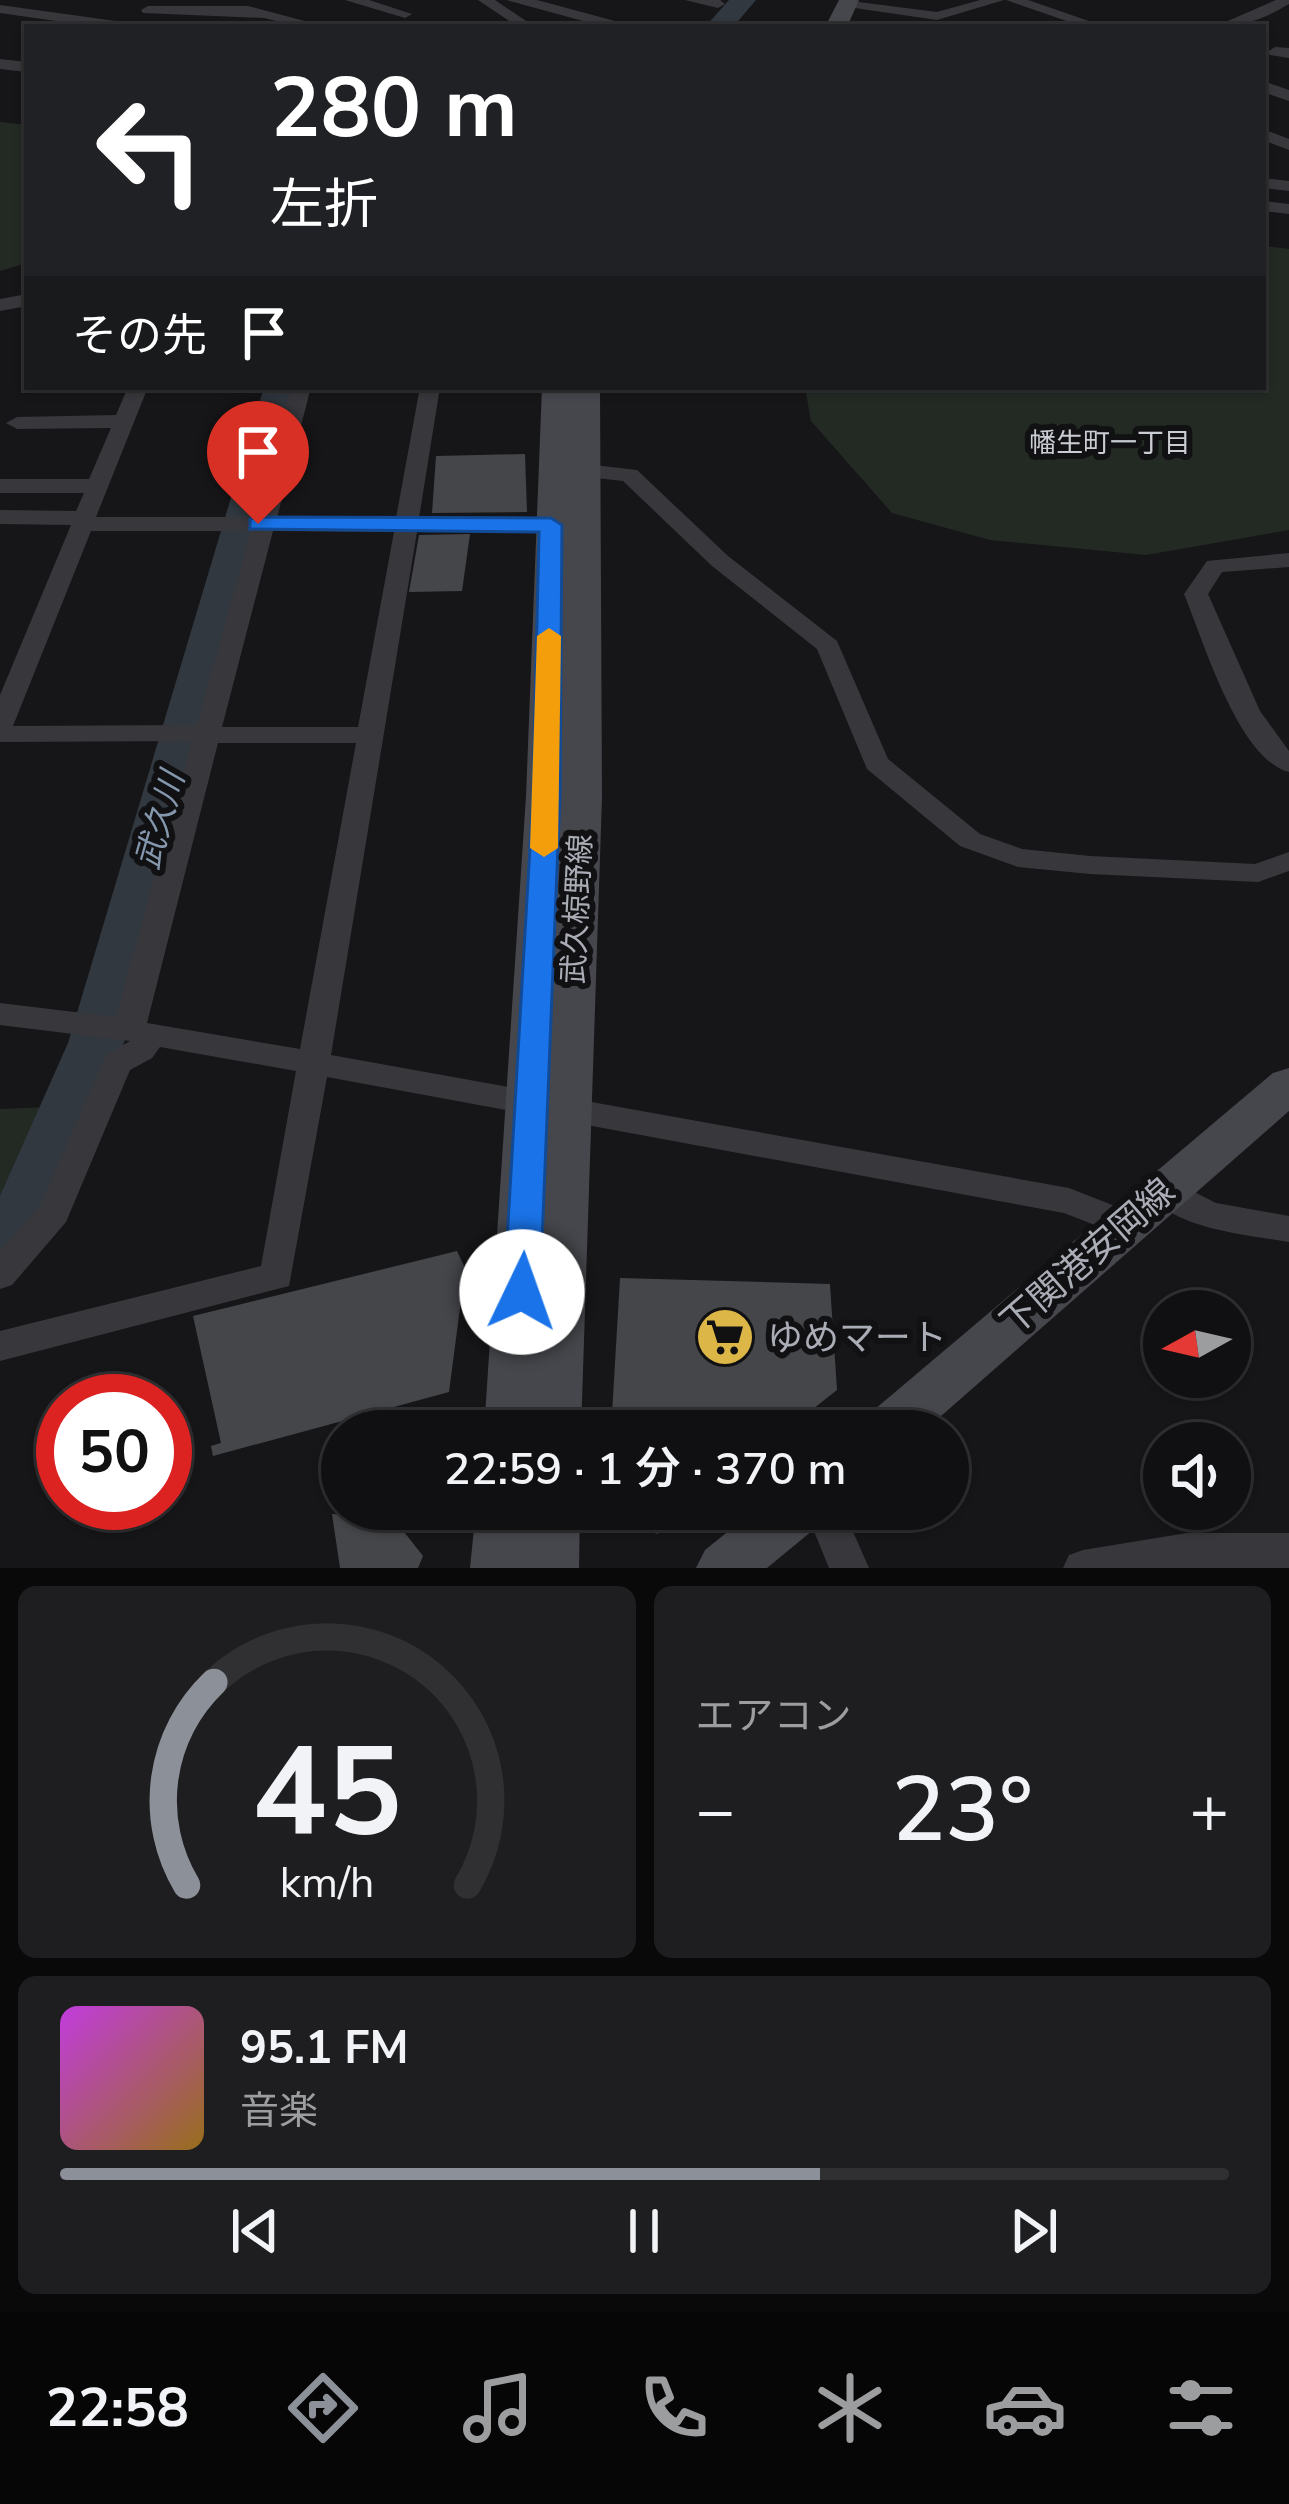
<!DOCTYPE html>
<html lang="ja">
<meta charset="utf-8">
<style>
:root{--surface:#101012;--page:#1e1e20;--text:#f1f3f6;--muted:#9c9d9f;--line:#303032;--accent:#8c9099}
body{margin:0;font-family:"Nunito Sans","Noto Sans JP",sans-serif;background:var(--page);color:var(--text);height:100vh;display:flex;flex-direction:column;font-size:45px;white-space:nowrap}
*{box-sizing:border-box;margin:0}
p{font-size:39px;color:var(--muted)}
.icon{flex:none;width:66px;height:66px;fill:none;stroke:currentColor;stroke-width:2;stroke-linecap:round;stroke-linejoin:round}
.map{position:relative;height:1568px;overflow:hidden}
.panel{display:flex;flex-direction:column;gap:18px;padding:18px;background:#09090a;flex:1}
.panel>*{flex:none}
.banner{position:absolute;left:24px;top:24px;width:1242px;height:366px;border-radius:0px;box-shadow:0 3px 9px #0004,0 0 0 3px var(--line);background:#202124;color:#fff;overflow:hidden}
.needle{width:78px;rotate:262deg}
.buttons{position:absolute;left:1143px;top:1290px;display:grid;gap:24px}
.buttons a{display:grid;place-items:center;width:108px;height:108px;border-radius:50%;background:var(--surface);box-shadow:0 3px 9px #0004,0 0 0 3px var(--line);font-size:60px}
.speed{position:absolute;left:36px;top:1374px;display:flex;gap:24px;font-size:60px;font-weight:700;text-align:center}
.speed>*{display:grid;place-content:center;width:156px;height:156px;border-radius:50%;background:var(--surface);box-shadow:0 3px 9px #0004,0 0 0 3px var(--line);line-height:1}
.speed .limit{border:18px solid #d22;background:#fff;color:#111}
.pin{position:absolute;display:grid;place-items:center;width:102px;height:102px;color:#fff;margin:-123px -51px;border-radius:50% 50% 50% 0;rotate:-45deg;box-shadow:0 0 12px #0007}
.pin .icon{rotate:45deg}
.me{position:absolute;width:132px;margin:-66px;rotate:3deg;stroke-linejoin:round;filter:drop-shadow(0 0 9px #0008)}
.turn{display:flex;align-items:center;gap:42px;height:252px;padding:0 48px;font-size:54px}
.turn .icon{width:156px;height:156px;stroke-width:2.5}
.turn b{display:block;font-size:84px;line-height:102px}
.then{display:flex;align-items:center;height:114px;padding:0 48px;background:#0003;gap:24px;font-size:45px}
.big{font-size:90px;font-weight:600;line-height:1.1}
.panel .widget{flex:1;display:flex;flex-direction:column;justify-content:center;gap:18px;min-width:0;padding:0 42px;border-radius:18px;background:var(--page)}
.panel .dial{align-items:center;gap:0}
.dial svg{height:312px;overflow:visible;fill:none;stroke:var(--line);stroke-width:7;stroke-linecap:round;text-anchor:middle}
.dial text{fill:var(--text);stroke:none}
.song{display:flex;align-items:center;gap:36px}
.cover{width:144px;height:144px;border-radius:18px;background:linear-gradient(135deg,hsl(290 70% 55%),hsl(40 70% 35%))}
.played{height:12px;border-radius:6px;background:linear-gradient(90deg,var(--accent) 65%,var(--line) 65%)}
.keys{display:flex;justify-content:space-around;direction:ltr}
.heat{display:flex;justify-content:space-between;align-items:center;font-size:66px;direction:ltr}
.panel .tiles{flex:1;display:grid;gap:18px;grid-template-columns:1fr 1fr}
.widget:last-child{grid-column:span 2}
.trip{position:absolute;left:321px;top:1410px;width:648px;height:120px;border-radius:60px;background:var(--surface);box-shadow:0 3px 9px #0004,0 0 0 3px var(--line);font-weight:600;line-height:120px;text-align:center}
.dock{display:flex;height:192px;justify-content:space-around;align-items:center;background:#060607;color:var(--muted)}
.dock .icon{width:84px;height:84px}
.dock .active{color:var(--accent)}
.dock b{font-size:54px;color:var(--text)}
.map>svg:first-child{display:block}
.green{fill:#232a24}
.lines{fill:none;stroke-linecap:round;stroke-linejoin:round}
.river{fill:#31383f;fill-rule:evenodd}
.building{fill:#45464a}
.minor{fill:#38383c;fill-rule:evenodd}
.tertiary{fill:#38383c;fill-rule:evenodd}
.secondary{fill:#46474c;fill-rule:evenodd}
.route{fill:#1a73e8;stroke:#114b97;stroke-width:3}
.slow{fill:#f59e0b}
.labels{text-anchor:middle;stroke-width:12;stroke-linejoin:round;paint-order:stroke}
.far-neighbourhood-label{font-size:27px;fill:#caccd3;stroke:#111113}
.street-label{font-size:30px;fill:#aaadb6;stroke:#111113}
.water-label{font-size:33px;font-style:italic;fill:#8497ad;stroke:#111113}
.near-street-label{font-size:36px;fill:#aaadb6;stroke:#111113}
.near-poi-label{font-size:36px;fill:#aaadb6;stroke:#111113;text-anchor:start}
</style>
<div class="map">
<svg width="1289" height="1568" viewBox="0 0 1289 1568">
<rect width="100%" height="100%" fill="#161618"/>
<g class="green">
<path d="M0 122 27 125V263L0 271Z"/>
<path d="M1263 246 1289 249V530L1146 555 990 540 892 513 811 421 805 387H1263Z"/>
<path d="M50 1107 7 1194 0 1200V1109Z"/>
</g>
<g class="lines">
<g class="river">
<path d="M729 0H756L733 27H705Z"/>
<path d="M264 387H300L124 1043 49 1221 21 1254 0 1261V1196L68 1043Z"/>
</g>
</g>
<g class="building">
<path d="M525 454 527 512 432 513 436 456Z"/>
<path d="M470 534 462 591 409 592 419 535Z"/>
<path d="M457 1251 471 1281 463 1285 449 1392 213 1456 211 1446 221 1443 193 1316Z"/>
<path d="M620 1278 830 1284 837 1390 785 1431H611Z"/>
<path d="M355 1509H391L390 1514 423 1556 418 1568H340L332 1514 354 1515Z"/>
<path d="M618 1509H688L657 1534 617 1517Z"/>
</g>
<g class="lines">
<g class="minor">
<path d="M345 0H369L412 14 405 18Z"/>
<path d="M478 0H495L535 27H518Z"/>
<path d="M685 0H720L725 4 718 8Z"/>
<path d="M843 0 937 12 980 0H1004L937 20 848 7 843 6Z"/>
<path d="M1006 0H1028L1106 27H1084Z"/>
<path d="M1276 0H1289V4C1264 19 1243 27 1214 27Z"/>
<path d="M0 5 130 23 137 27H98L0 13Z"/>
<path d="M148 6H248L327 27H301L264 18 143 13 141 10Z"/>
<path d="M460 22 500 23 507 27H453Z"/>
<path d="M1275 47 1289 48V58L1270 55 1267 52Z"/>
<path d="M0 59 27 62V72L0 69Z"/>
<path d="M1263 81 1289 90V101L1263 92Z"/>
<path d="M1263 129 1289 139V150L1263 140Z"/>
<path d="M1263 178 1289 181V191L1263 188Z"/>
<path d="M1263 201 1289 204V214L1263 211Z"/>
<path d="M27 294V306L0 311V299Z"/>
<path d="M128 387H148L96 517H254L291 387H311L277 518H396L420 387H440L419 518H570L581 525 570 532H417L331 1055 1069 1188 1135 1214 1140 1223 1135 1232 1123 1236 1064 1213 327 1077 289 1286 0 1361V1331L261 1266 296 1071 160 1047 152 1058 130 1070 66 1222 12 1285 0 1289V1251L40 1206 106 1055 130 1041 0 1025V1003L116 1017 192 741 0 742V695L71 525 0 524V510L76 511 84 493H0V479H89L111 428 17 429 6 423 17 417 116 415ZM91 531H251L197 725 13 726ZM273 531 394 532 358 727H222ZM218 743H356L300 1049 147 1023Z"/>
<path d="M585 464 637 470 728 556 837 641 888 759 980 834 1022 849 1090 856 1255 864 1289 852V871L1258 882 1090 874 1018 867 960 846 867 769 817 649 712 566 623 481 577 476V466Z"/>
<path d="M1289 553V567L1222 572 1208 594 1260 711 1289 751V772C1238 759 1203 639 1184 594L1207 561Z"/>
<path d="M1163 1176 1216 1203 1289 1216V1242C1249 1235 1168 1229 1146 1189L1151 1180Z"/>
<path d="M805 1509H843L869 1568H829Z"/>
<path d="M1187 1533H1289V1568H1063L1069 1555 1083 1550Z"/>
</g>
<path class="tertiary" d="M506 0H537L637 27H605Z"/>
<g class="secondary">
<path d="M839 0H859L847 27H825Z"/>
<path d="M542 387H600L602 797 581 1431H484L526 796Z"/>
<path d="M1289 1068V1111L924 1431H860L868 1415 1273 1073Z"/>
<path d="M476 1509H580L579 1568H470Z"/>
<path d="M756 1509H826L818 1526 767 1568H696L705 1550Z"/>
</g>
</g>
<path class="route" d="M258 517 551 518 562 525 560 796 540 1292 535 1302 522 1306 509 1302 504 1292 533 796 539 532 250 529V519Z"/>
<path class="slow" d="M549 628 561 636 558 848 544 857 530 848 537 636Z"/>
<defs>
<g id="supermarket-disc" transform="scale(3)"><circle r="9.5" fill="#ddb648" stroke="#111113"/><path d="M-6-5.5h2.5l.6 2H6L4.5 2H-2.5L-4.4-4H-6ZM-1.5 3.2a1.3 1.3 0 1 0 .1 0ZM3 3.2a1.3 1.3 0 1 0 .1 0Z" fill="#111"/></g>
</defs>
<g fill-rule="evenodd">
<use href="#supermarket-disc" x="725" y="1337"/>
</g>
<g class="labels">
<g class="far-neighbourhood-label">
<text x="1110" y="452">幡生町一丁目</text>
</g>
<g class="street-label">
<text transform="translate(577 909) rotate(-87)" y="10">武久椋野線</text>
</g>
<g class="water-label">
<text transform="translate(159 820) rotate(-74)" y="12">武久川</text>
</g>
<g class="near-street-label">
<text transform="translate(1087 1256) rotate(-41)" y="13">下関港安岡線</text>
</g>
<g class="near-poi-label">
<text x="767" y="1350">ゆめマート</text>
</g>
</g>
</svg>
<div class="buttons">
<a><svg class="needle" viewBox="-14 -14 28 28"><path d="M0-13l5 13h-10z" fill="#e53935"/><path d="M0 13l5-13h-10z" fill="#9c9d9f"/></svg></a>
<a><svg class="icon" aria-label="sound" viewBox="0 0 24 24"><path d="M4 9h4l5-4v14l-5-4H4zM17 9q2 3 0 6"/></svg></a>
</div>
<div class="speed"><div class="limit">50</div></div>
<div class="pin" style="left:258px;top:524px;background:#d93025"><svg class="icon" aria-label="arrive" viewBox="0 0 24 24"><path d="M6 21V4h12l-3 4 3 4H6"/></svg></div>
<svg class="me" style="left:522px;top:1292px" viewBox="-20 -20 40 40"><circle r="19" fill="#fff"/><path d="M0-13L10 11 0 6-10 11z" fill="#1a73e8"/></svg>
<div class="trip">22:59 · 1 分 · 370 m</div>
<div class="banner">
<div class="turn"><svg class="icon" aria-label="left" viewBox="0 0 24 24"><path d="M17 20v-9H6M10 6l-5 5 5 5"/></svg><div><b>280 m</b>左折</div></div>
<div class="then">その先<svg class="icon" aria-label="arrive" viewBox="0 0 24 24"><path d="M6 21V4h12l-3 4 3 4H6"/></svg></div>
</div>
</div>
<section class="panel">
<div class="tiles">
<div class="widget dial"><svg viewBox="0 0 100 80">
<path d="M14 69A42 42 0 1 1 86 69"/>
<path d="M14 69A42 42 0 0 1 21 17" stroke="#8c9099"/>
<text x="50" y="56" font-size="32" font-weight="700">45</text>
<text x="50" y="72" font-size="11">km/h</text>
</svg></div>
<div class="widget"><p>エアコン</p>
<div class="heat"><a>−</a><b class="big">23°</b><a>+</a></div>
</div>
<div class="widget">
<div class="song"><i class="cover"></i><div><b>95.1 FM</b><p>音楽</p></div></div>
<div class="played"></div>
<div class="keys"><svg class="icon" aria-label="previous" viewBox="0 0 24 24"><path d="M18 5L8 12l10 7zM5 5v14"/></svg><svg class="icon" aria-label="pause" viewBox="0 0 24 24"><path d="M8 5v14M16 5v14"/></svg><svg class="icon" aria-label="next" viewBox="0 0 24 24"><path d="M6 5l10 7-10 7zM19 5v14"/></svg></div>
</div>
</div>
</section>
<nav class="dock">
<b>22:58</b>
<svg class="icon active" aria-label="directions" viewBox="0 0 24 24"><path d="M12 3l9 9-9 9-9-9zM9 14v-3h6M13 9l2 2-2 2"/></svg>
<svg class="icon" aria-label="music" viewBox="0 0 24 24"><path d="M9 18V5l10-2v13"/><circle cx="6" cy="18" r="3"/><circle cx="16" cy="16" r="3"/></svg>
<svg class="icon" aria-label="phone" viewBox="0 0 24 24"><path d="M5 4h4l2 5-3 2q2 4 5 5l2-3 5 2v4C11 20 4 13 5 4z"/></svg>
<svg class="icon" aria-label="climate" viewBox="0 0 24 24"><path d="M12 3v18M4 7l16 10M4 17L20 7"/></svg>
<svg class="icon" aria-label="car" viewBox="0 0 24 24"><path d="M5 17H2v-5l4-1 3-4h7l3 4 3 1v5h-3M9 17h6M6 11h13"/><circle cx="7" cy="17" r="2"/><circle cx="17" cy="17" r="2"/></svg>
<svg class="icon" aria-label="filters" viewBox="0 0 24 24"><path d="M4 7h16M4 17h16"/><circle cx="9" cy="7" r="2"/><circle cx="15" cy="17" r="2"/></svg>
</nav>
